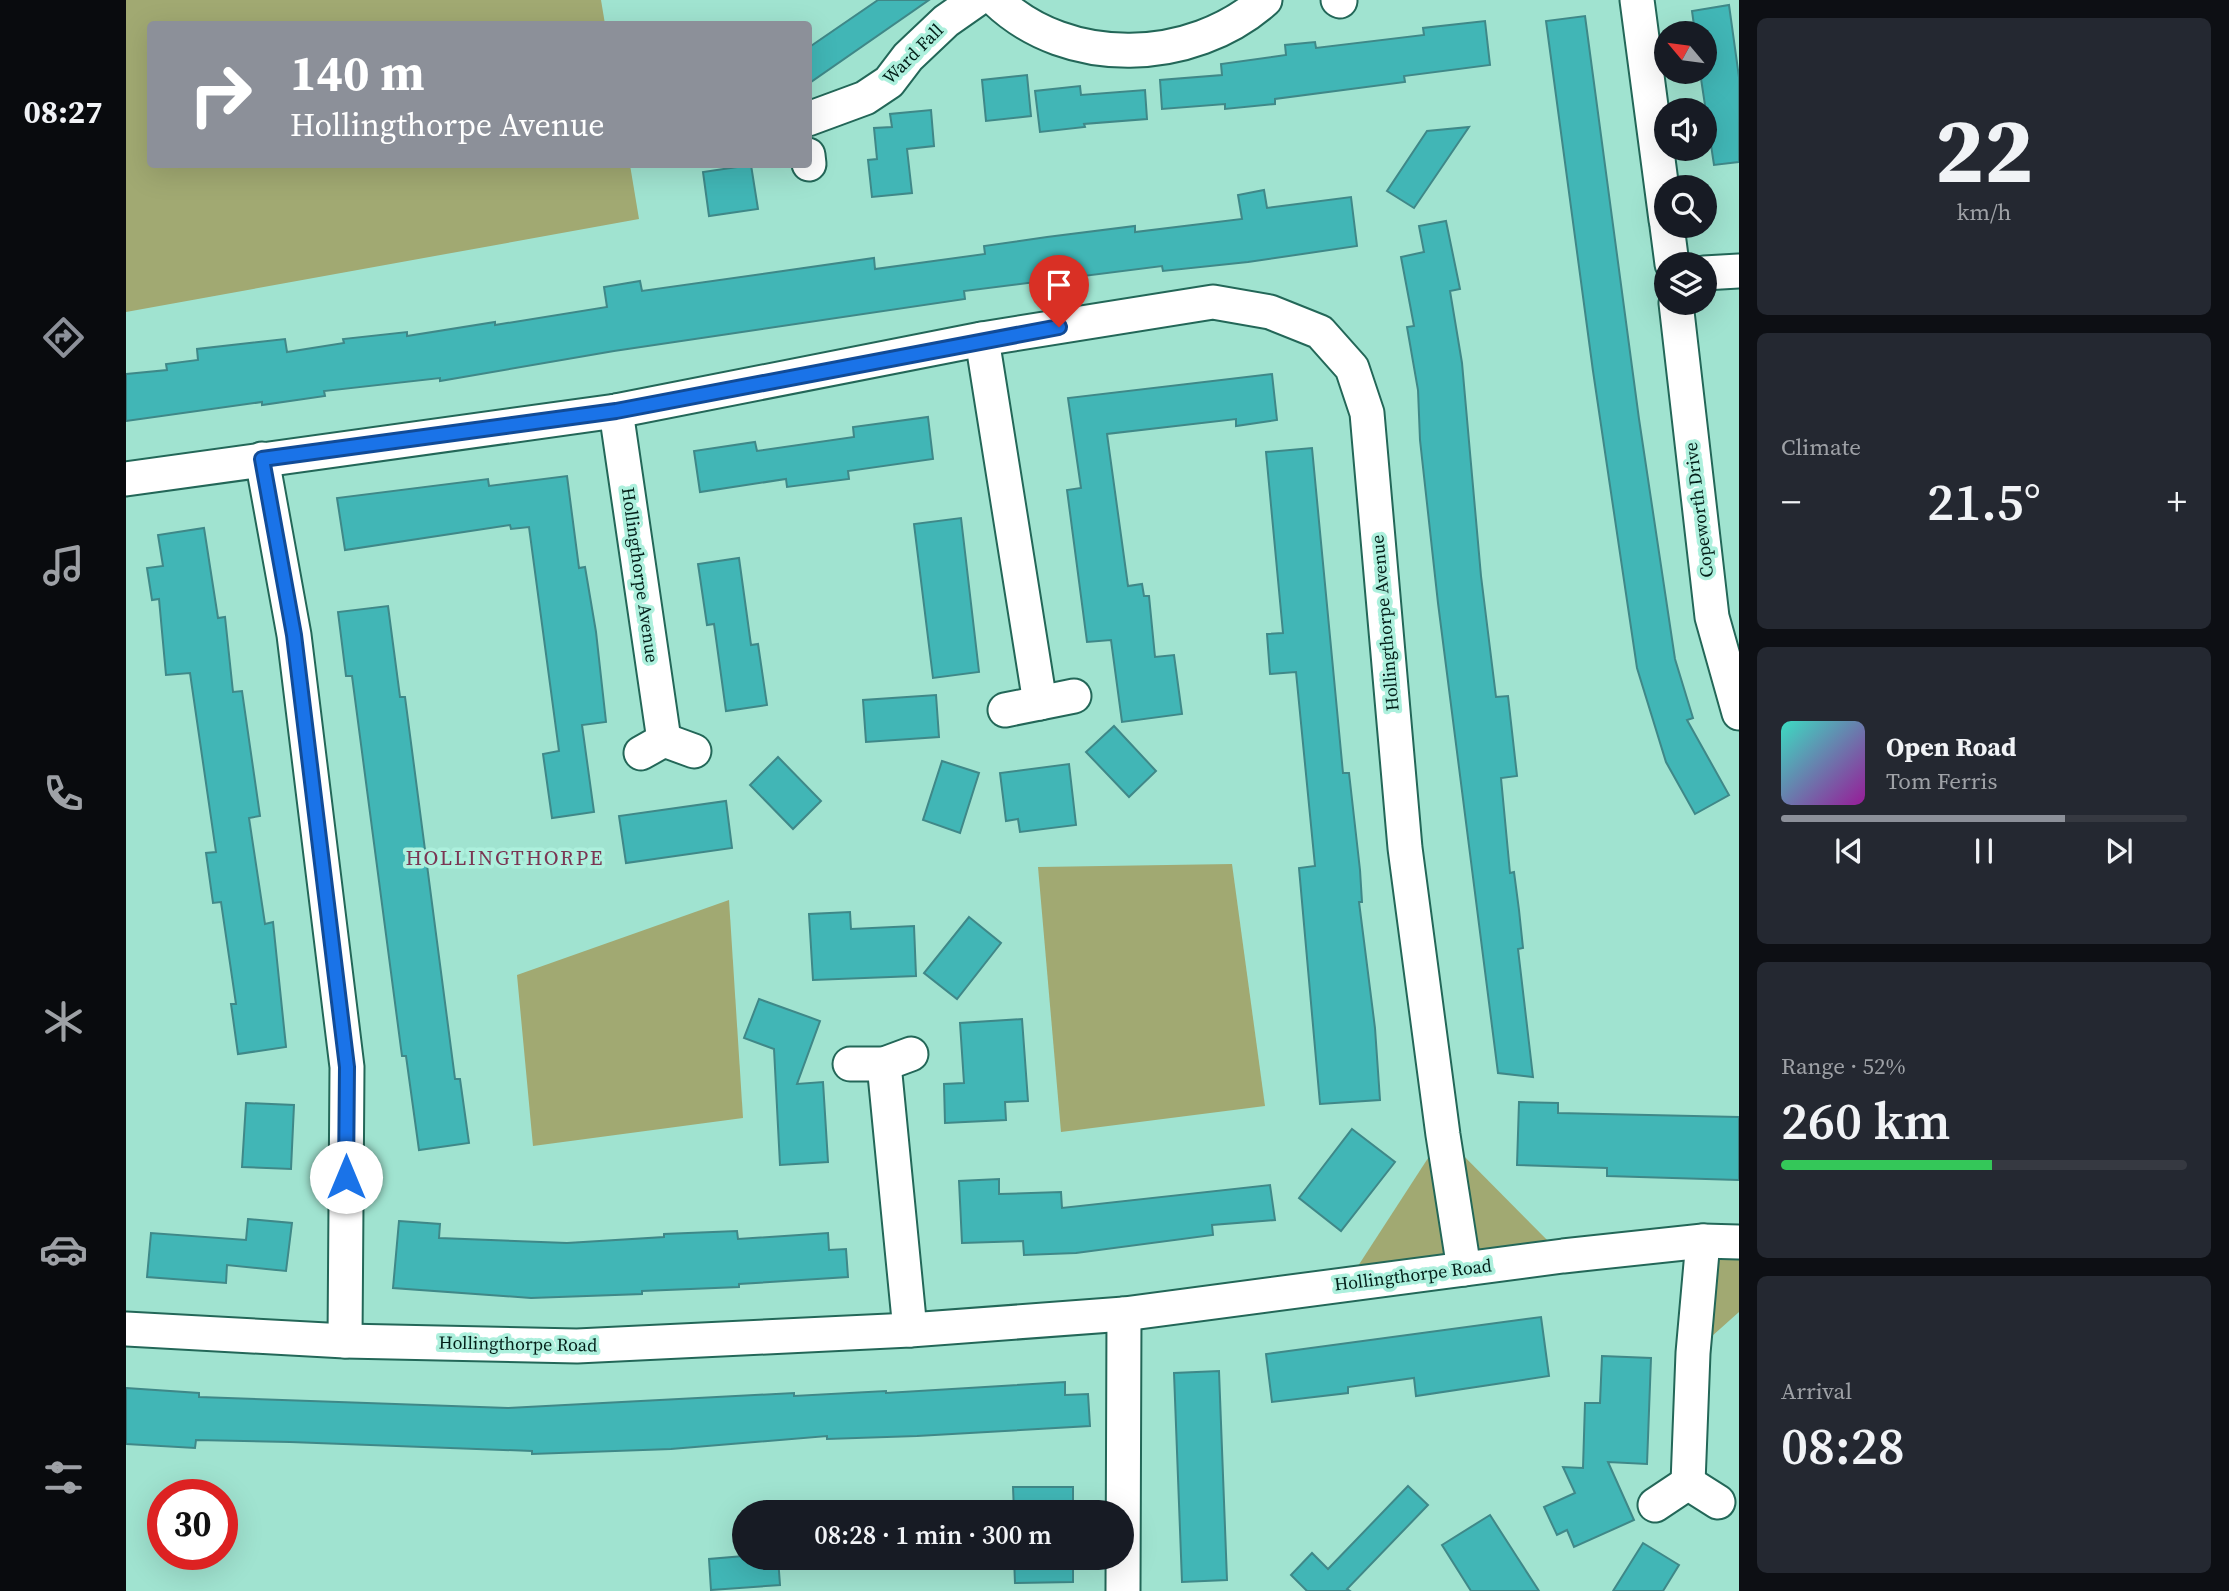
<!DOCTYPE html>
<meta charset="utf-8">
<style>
:root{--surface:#171b24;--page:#242831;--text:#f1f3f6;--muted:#9ea1a6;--line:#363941;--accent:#8c9099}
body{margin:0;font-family:"Source Serif 4",serif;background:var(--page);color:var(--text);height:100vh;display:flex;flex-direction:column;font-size:26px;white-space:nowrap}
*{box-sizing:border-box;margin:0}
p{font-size:23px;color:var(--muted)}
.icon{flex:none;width:38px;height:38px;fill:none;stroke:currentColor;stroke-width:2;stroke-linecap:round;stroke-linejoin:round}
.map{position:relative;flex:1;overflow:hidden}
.panel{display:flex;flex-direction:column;gap:18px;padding:18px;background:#0d0f14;width:490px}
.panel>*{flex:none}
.banner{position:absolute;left:21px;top:21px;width:665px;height:147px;border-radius:7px;box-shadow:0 7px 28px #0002;background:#8c9099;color:#fff;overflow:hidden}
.needle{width:46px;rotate:299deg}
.buttons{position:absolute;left:1528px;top:21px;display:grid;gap:14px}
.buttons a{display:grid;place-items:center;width:63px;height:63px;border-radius:50%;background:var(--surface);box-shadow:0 7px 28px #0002;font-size:35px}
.speed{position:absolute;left:21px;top:1479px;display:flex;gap:14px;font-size:35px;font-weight:700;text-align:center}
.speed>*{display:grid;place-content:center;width:91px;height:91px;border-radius:50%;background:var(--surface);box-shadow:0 7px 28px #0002;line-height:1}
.speed .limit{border:10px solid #d22;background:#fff;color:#111}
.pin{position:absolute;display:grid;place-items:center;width:60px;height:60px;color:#fff;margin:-72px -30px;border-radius:50% 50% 50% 0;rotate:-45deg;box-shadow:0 0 7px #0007}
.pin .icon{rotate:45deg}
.me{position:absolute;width:77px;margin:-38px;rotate:0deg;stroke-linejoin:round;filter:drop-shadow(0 0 5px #0008)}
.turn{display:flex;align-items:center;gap:24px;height:147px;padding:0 28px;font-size:32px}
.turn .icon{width:91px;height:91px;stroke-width:2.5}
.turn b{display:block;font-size:49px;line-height:60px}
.big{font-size:52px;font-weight:600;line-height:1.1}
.panel .tile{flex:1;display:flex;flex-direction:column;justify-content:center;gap:10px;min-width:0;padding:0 24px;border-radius:10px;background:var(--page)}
.panel .dial{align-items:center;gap:0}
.dial b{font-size:91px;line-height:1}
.song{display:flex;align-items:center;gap:21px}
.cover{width:84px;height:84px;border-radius:10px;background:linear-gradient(135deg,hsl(170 70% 55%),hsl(300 70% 35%))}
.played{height:7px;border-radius:4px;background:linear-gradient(90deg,var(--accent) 70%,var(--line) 70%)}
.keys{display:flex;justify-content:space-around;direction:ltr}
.heat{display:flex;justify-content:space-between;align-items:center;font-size:38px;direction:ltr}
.charge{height:10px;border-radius:5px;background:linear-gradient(90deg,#34c759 52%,var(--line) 0)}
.trip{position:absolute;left:606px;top:1500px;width:402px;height:70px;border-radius:35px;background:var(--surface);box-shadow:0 7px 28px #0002;font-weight:600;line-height:70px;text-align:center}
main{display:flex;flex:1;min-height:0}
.tab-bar{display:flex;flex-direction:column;width:126px;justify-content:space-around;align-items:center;background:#090b0e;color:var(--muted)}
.tab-bar .icon{width:49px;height:49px}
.tab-bar .current{color:var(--accent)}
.tab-bar b{font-size:32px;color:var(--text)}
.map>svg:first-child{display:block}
.green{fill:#a1a972}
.building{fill:#41b6b6;stroke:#3f8888;stroke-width:2}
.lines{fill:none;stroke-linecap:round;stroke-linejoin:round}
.minor-casing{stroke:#236758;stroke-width:37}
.minor{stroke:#fff;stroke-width:33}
.route-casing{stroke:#114b97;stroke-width:18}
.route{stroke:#1a73e8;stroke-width:12}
.labels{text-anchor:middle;stroke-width:7;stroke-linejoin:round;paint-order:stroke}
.street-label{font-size:18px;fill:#031f19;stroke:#adf0dd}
.quarter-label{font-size:21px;letter-spacing:2px;fill:#7a3653;stroke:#adf0dd}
</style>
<main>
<nav class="tab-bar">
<b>08:27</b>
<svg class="icon current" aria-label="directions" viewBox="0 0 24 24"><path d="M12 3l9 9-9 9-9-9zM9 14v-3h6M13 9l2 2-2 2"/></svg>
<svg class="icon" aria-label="music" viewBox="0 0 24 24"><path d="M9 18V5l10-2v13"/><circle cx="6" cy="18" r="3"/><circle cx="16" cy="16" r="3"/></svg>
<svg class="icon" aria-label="phone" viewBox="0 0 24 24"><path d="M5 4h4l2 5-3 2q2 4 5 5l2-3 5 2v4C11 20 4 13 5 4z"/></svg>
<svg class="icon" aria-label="climate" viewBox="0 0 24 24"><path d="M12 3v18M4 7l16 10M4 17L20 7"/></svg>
<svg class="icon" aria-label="car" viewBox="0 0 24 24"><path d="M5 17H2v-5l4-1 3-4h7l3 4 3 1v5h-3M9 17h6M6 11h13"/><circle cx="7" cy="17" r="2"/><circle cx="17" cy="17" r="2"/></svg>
<svg class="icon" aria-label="filters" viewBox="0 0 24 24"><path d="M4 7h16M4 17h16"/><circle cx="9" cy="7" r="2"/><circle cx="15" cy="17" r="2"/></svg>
</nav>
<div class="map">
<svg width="1613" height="1591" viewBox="0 0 1613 1591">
<rect width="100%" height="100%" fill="#a0e3d0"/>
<g class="green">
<path d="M0 0H475L479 24H24V164L504 165 513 219 0 312Z"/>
<path d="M1106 864 1139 1106 935 1132 912 867Z"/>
<path d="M603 900 617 1118 407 1146 391 975Z"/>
<path d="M1317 1135 1437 1256 1221 1283Z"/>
<path d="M1577 1241 1613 1242V1312L1567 1353Z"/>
</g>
<g class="building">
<path d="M752 0H803L682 84V48Z"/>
<path d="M1603 5 1613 77V162L1588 165 1574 72H1578V33H1569L1566 11Z"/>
<path d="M1459 16 1513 419 1549 659 1567 718 1561 720 1603 795 1569 814 1540 762 1511 668 1467 371 1420 21Z"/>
<path d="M1359 21 1364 65 1278 76 1279 82 1149 99V104L1099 109V104L1036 109 1034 80 1096 75 1095 64 1160 55 1159 45 1189 42 1190 48 1298 35 1297 28Z"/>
<path d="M901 75 905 116 860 121 856 80Z"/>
<path d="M954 86 955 95 1019 90 1021 119 958 124 959 127 914 132 909 91Z"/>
<path d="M805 110 808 146 781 149 786 193 746 197 742 160 751 159 748 128 766 127 764 114Z"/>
<path d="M1343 127 1288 208 1261 191 1301 131Z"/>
<path d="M625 165 632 209 583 216 577 172Z"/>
<path d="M1138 190 1141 208 1225 197 1231 246 1122 262 1037 271 1036 266 838 291 839 299 488 351 314 381V378L198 391 199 396 136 405V402L0 421V374L41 370 40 364 72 360 71 349 159 339 161 352 218 343 217 339 281 332V336L369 322V325L481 307 478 287 514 281 516 291 748 258 749 269 859 254 858 246 921 237 1009 226V232L1116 219 1112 195Z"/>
<path d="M1320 221 1334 289 1324 291 1336 363 1355 576 1370 697 1382 696 1391 776 1375 778 1384 873 1388 872 1393 910 1397 948 1392 949 1407 1077 1372 1073 1312 603 1294 440 1292 390 1281 327 1288 326 1275 257 1298 252 1293 226Z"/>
<path d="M1146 374 1151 420 1110 426V419L981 434 1002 586 1016 584 1018 596H1023L1029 657 1048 655 1056 714 996 722 985 640 961 642 941 490 955 488 942 398Z"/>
<path d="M802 417 807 459 722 471 723 479 661 487 660 479 574 492 568 451 629 442 631 451 728 437 727 427Z"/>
<path d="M1186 448 1217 773H1223L1234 870 1236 902H1233L1249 1028 1254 1100 1194 1104 1173 868 1189 866 1170 672 1144 674 1141 634 1157 633 1140 452Z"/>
<path d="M441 476 453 568 459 567 470 632 480 722 456 725 468 812 426 818 417 754 433 751 403 527 385 529 384 525 219 550 211 498 362 479 363 486Z"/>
<path d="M835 518 853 672 807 678 788 524Z"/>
<path d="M78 528 92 618 99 617 107 692 116 691 134 816 123 818 139 924 147 922 160 1047 112 1054 105 1004H110L95 902 87 903 80 853 90 852 64 673 40 675 33 599 26 600 21 568 37 566 32 535Z"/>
<path d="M613 558 625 645 632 644 641 705 600 711 588 624 581 625 572 564Z"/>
<path d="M262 606 274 697H279L329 1079H334L343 1143 293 1150 280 1056H276L226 676H220L212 612Z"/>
<path d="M810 695 813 737 740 742 737 700Z"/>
<path d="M988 726 1030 771 1003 797 960 752Z"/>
<path d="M652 757 695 801 667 829 624 785Z"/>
<path d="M816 761 853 773 834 833 797 820Z"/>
<path d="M943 764 950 825 894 832 892 819 880 821 874 773Z"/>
<path d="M600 801 606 848 500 863 493 816Z"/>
<path d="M724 912 725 929 788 926 790 976 687 980 683 914Z"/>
<path d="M843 917 875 943 831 999 798 973Z"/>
<path d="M633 999 694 1021 671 1084 697 1082 702 1162 654 1165 648 1049 618 1038Z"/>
<path d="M896 1019 902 1101 879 1102 880 1120 819 1123 818 1084 838 1083 834 1023Z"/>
<path d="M1393 1102 1432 1103V1113L1613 1117V1180L1481 1176V1168L1391 1165Z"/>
<path d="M120 1103 168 1105 165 1169 116 1167Z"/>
<path d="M1226 1129 1269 1162 1215 1231 1173 1198Z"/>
<path d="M873 1179V1194L935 1192 936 1208 1144 1185 1149 1220 1086 1225 1087 1235 950 1253 898 1255 897 1241 836 1243 833 1181Z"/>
<path d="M122 1219 166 1223 160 1271 101 1265 100 1283 21 1277 25 1233 120 1240Z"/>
<path d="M273 1221 314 1224 313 1238 441 1243 538 1237V1234L611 1231 612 1239 702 1233 703 1250 720 1249 722 1277 613 1284V1287L516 1291V1294L405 1298 267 1288Z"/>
<path d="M1415 1317 1423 1376 1290 1396 1288 1378 1222 1387V1393L1146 1402 1140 1354Z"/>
<path d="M1476 1356 1525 1358 1521 1464 1482 1462 1508 1520 1448 1547 1441 1530 1431 1535 1418 1507 1449 1493 1437 1467 1457 1468 1459 1403H1474Z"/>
<path d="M1093 1371 1101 1580 1056 1582 1048 1373Z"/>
<path d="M939 1382V1395L962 1394 964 1426 791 1436 701 1439V1436L545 1449 406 1454V1451L164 1442 70 1440 69 1448 0 1444V1388L73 1393V1397L382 1408 668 1393V1396L760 1391V1393Z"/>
<path d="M1282 1486 1302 1505 1221 1589 1224 1591H1181L1165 1575 1186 1553 1202 1569Z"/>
<path d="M887 1487H947V1512H888Z"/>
<path d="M1364 1515 1391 1557 1413 1591H1345L1316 1545Z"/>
<path d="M1517 1543 1553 1565 1537 1591H1487Z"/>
<path d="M618 1556 652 1558 654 1585 585 1590 583 1559Z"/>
<path d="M888 1558H947V1582L889 1583Z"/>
</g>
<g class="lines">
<g class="minor-casing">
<g id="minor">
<path d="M870 0C942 69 1066 65 1139 0"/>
<path d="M1212 0 1214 1"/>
<path d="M1511 0 1540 220"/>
<path d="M682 119 739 98 763 82 782 57 820 21 850 0"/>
<path d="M682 155 683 164"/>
<path d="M1541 226 1546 264"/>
<path d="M1578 273 1613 271"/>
<path d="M1550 303 1586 617 1613 713"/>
<path d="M856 339 914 703"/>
<path d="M490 411 538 740"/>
<path d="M136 459 168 635 221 1067 219 1341"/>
<path d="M0 479 490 411 856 339 1087 302 1144 312 1194 332 1226 368 1241 413 1279 848 1317 1135 1338 1269"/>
<path d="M879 710 948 696"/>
<path d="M515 753 538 740 568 751"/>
<path d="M724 1064H758L785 1054"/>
<path d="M758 1064 784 1330"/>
<path d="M0 1329 219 1341 451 1346 784 1330 998 1314 1437 1256 1577 1241 1613 1242"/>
<path d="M1562 1483 1567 1353 1577 1241"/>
<path d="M1529 1505 1562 1483 1592 1502"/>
<path d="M997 1591 998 1314"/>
</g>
</g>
<use href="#minor" class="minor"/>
</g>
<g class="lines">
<g class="route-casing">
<path id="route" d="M220 1177 221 1067 168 635 136 459 490 411 933 327"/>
</g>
<use href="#route" class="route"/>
</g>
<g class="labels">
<g class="street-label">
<text transform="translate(787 54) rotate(-45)" y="6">Ward Fall</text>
<text transform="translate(1573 510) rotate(-97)" y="6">Copeworth Drive</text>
<text transform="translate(514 575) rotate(82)" y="6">Hollingthorpe Avenue</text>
<text transform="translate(1259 623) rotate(-95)" y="6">Hollingthorpe Avenue</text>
<text transform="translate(1287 1275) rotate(-7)" y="6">Hollingthorpe Road</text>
<text transform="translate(392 1344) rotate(1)" y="6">Hollingthorpe Road</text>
</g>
<g class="quarter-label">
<text x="379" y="865">HOLLINGTHORPE</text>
</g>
</g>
</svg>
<div class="buttons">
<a><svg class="needle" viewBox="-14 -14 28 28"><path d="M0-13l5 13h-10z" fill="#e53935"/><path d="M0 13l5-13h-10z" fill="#9ea1a6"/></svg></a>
<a><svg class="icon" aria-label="sound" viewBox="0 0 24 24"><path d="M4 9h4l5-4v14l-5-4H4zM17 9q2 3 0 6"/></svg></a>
<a><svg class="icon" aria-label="search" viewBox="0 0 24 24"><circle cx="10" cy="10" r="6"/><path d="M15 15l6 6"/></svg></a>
<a><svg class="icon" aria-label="layers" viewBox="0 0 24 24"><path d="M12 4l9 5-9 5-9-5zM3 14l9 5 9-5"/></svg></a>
</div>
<div class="speed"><div class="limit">30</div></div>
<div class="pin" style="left:933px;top:327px;background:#d93025"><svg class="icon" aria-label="arrive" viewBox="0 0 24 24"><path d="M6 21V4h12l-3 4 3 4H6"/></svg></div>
<svg class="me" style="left:220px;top:1177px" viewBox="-20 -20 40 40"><circle r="19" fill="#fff"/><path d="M0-13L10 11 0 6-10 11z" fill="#1a73e8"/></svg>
<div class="trip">08:28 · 1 min · 300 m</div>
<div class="banner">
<div class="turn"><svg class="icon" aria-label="right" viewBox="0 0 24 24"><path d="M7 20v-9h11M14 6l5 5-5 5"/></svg><div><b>140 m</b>Hollingthorpe Avenue</div></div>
</div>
</div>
<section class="panel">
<div class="tile dial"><b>22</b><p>km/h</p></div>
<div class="tile"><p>Climate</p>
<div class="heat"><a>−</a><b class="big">21.5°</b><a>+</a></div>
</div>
<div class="tile">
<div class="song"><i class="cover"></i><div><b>Open Road</b><p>Tom Ferris</p></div></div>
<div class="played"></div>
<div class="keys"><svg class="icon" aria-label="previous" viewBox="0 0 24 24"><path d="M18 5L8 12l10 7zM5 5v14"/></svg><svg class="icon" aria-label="pause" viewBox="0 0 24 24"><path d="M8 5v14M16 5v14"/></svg><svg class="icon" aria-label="next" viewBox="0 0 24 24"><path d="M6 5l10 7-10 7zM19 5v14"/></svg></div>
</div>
<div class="tile"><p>Range · 52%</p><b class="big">260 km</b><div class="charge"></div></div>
<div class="tile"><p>Arrival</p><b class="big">08:28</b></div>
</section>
</main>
